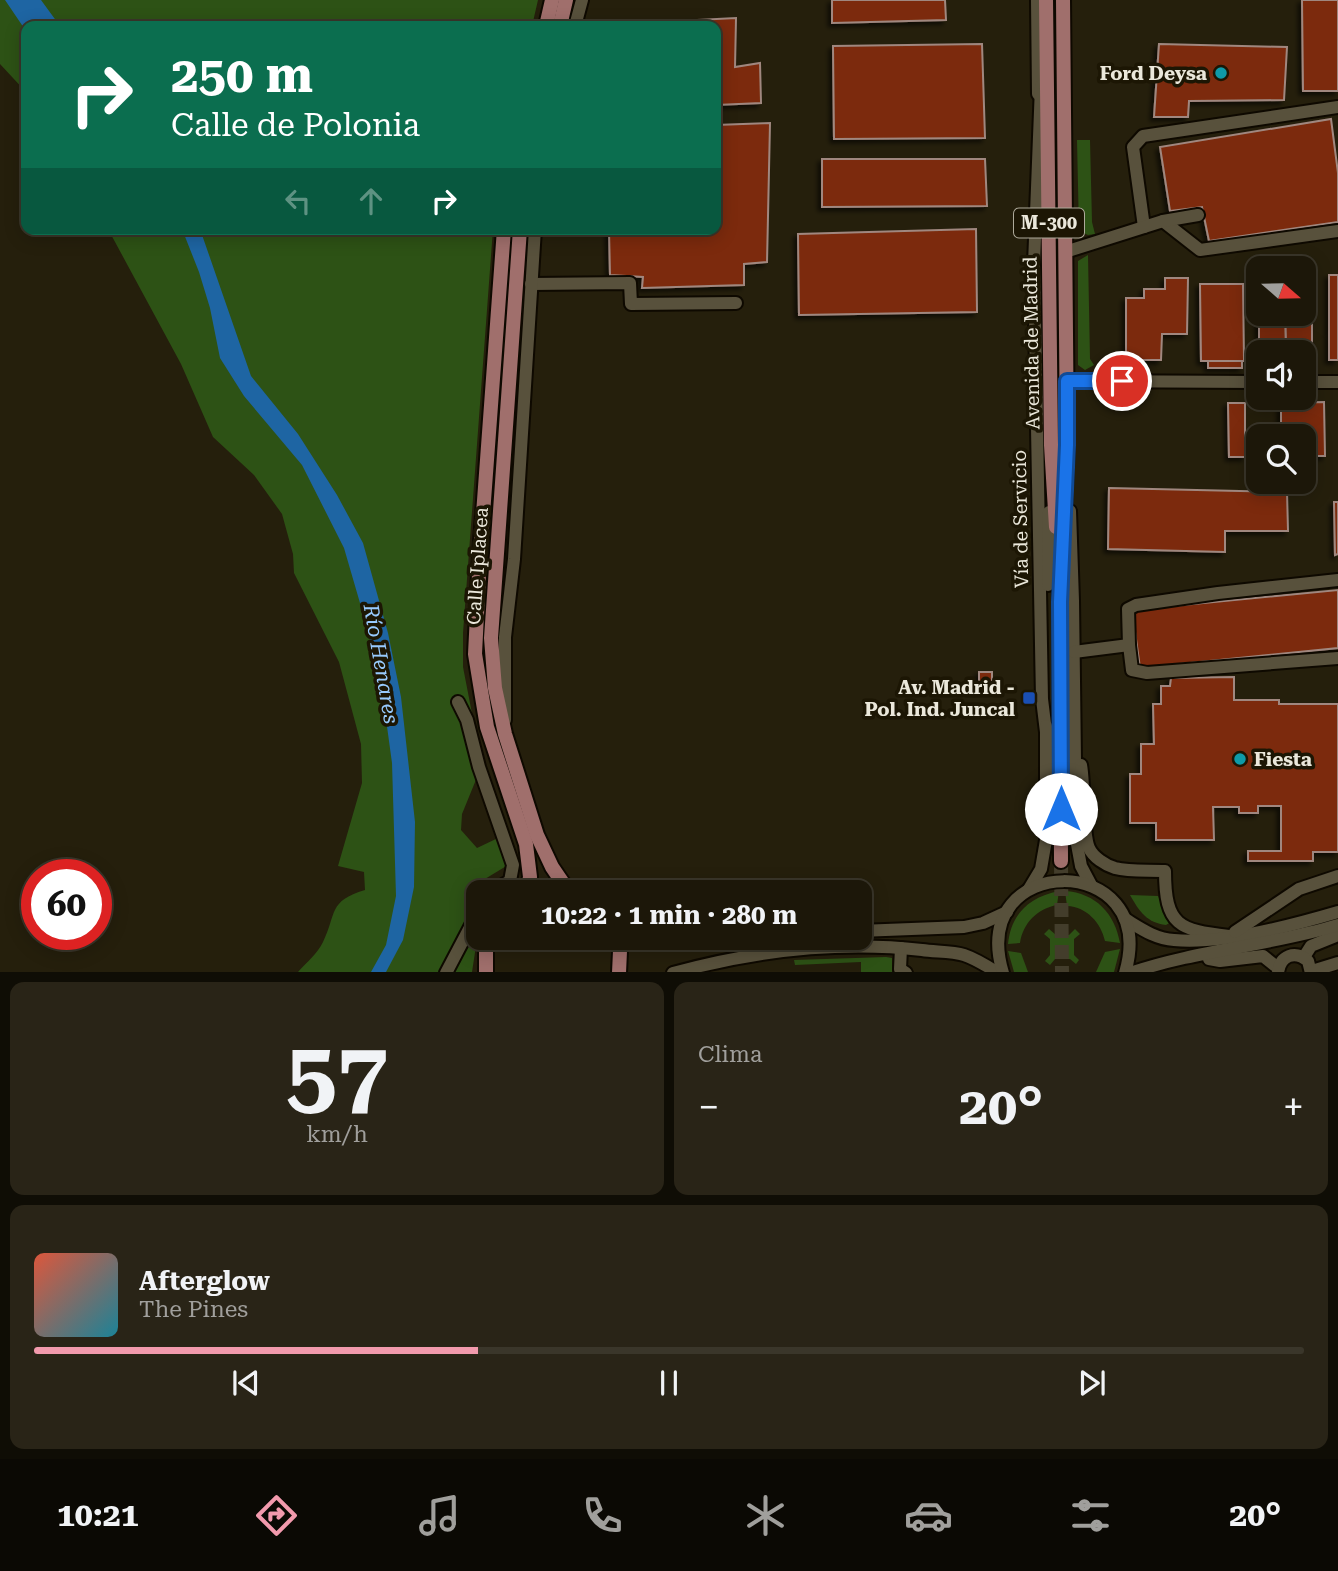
<!DOCTYPE html>
<html lang="es">
<meta charset="utf-8">
<style>
:root{--surface:#1c1709;--page:#292417;--text:#f1f3f6;--muted:#a09f9c;--line:#3a362a;--accent:#f29aad}
body{margin:0;font-family:"Roboto Serif",serif;background:var(--page);color:var(--text);height:100vh;display:flex;flex-direction:column;font-size:26px;white-space:nowrap}
*{box-sizing:border-box;margin:0}
p{font-size:23px;color:var(--muted)}
.icon{flex:none;width:38px;height:38px;fill:none;stroke:currentColor;stroke-width:2;stroke-linecap:round;stroke-linejoin:round}
.map{position:relative;height:972px;overflow:hidden}
.drawer{display:flex;flex-direction:column;gap:10px;padding:10px;background:#0f0d05;flex:1}
.drawer>*{flex:none}
.top-card{position:absolute;left:21px;top:21px;width:700px;height:214px;border-radius:14px;box-shadow:0 4px 18px #0003,0 0 0 2px var(--line);background:#0b6e4f;color:#fff;overflow:hidden}
.needle{width:46px;rotate:110deg}
.buttons{position:absolute;left:1246px;top:256px;display:grid;gap:14px}
.buttons a{display:grid;place-items:center;width:70px;height:70px;border-radius:14px;background:var(--surface);box-shadow:0 4px 18px #0003,0 0 0 2px var(--line);font-size:35px}
.speed{position:absolute;left:21px;top:859px;display:flex;gap:14px;font-size:35px;font-weight:700;text-align:center}
.speed>*{display:grid;place-content:center;width:91px;height:91px;border-radius:50%;background:var(--surface);box-shadow:0 4px 18px #0003,0 0 0 2px var(--line);line-height:1}
.speed .limit{border:10px solid #d22;background:#fff;color:#111}
.pin{position:absolute;display:grid;place-items:center;width:60px;height:60px;color:#fff;margin:-30px;border:4px solid #fff;border-radius:50%;box-shadow:0 2px 7px #0007}
.me{position:absolute;width:77px;margin:-38px;rotate:0deg;stroke-linejoin:round;filter:drop-shadow(0 0 5px #0008)}
.turn{display:flex;align-items:center;gap:24px;height:147px;padding:0 35px;font-size:32px}
.turn .icon{width:91px;height:91px;stroke-width:2.5}
.turn b{display:block;font-size:49px;line-height:60px}
.lanes{display:flex;align-items:center;height:66px;padding:0 35px;background:#0003;justify-content:center;gap:35px;direction:ltr}
.lanes .off{opacity:.35}
.big{font-size:52px;font-weight:700;line-height:1.1}
.drawer .card{flex:1;display:flex;flex-direction:column;justify-content:center;gap:10px;min-width:0;padding:0 24px;border-radius:14px;background:var(--page)}
.drawer .dial{align-items:center;gap:0}
.dial b{font-size:91px;line-height:1}
.song{display:flex;align-items:center;gap:21px}
.cover{width:84px;height:84px;border-radius:10px;background:linear-gradient(135deg,hsl(10 70% 55%),hsl(190 70% 35%))}
.played{height:7px;border-radius:4px;background:linear-gradient(90deg,var(--accent) 35%,var(--line) 35%)}
.keys{display:flex;justify-content:space-around;direction:ltr}
.heat{display:flex;justify-content:space-between;align-items:center;font-size:38px;direction:ltr}
.drawer .tiles{flex:1;display:grid;gap:10px;grid-template-columns:1fr 1fr}
.card:last-child{grid-column:span 2}
.trip{position:absolute;left:466px;top:880px;width:406px;height:70px;border-radius:14px;background:var(--surface);box-shadow:0 4px 18px #0003,0 0 0 2px var(--line);font-weight:700;line-height:70px;text-align:center}
.tab-bar{display:flex;height:112px;justify-content:space-around;align-items:center;background:#0b0904;color:var(--muted)}
.tab-bar .icon{width:49px;height:49px}
.tab-bar .active{color:var(--accent)}
.tab-bar b{font-size:32px;color:var(--text)}
.map>svg:first-child{display:block}
.green{fill:#2d5215}
.water{fill:#1e65a3}
.building{fill:#7b2a0a;stroke:#a0877f;stroke-width:2;filter:url(#shadow)}
.lines{fill:none;stroke-linecap:round;stroke-linejoin:round}
.major-tunnel{stroke:#433d2b;stroke-width:14;stroke-dasharray:14 7;stroke-linecap:butt}
.minor-casing{stroke:#0e0900;stroke-width:16}
.major-casing{stroke:#0e0900;stroke-width:18}
.minor{stroke:#58513c;stroke-width:12}
.major{stroke:#a06f6c;stroke-width:14}
.route-casing{stroke:#114b97;stroke-width:18}
.route{stroke:#1a73e8;stroke-width:12}
.culture-dot{fill:#0f9aa8;stroke:#1c1604;stroke-width:2.5}
.transit-dot{fill:#1a4fb4;stroke:#1c1604;stroke-width:2.5}
.labels{text-anchor:middle;stroke-width:7;stroke-linejoin:round;paint-order:stroke}
.shield{fill:#1c1604;stroke:#ada99a;stroke-width:2}
.shield-label{font-size:18px;font-weight:bold;fill:#ebe8db}
.poi-label{font-size:19px;font-weight:bold;fill:#ebe8db;stroke:#1c1604;text-anchor:end}
.street-label{font-size:19px;fill:#ebe8db;stroke:#1c1604}
.water-label{font-size:21px;font-style:italic;fill:#98cbfe;stroke:#1c1604}
</style>
<div class="map">
<svg width="1338" height="973" viewBox="0 0 1338 973">
<defs>
<filter id="shadow"><feDropShadow dx="-3.5" dy="3.5" stdDeviation="2" flood-color="#0009"/></filter>
</defs>
<rect width="100%" height="100%" fill="#251f0c"/>
<g class="green">
<path d="M0 0H538L532 26H26V92L0 64Z"/>
<path d="M1077 140H1090L1092 222 1095 234 1088 235 1079 231Z"/>
<path d="M108 229H493L463 633V667L482 765 462 814 461 830 477 848 498 838 508 865 480 882 485 892H478V938H480L476 946 472 972H298C306 963 318 953 323 942 337 913 328 901 365 890L364 872 338 866 362 783 361 744 339 662 294 573 293 554 282 514 254 475 213 437 181 364Z"/>
<path d="M1088 255 1090 359 1094 365 1085 370 1078 365V261Z"/>
<path d="M1059 891 1057 905C1037 909 1023 923 1020 943L1008 944C1011 914 1029 897 1059 891Z"/>
<path d="M1065 891C1096 893 1115 914 1120 943L1105 941C1101 923 1087 907 1067 906Z"/>
<path d="M1130 895 1158 896 1171 922 1166 925C1147 923 1139 911 1130 895Z"/>
<path d="M1049 929 1056 935H1069L1075 929 1080 934 1074 939V955L1079 960 1076 964 1070 959H1055L1050 965 1045 961 1050 955V939L1044 934Z"/>
<path d="M1120 949 1114 972H1096L1105 952Z"/>
<path d="M1008 951 1021 953 1028 972H1014Z"/>
<path d="M886 957 892 958V972H861V962L795 965 794 960Z"/>
</g>
<g class="water">
<path d="M5 0H41L60 26H26V31Z"/>
<path d="M182 229H200L251 376 298 434 337 495 363 543 388 633 401 697 415 822 414 887 403 940 386 972H371L386 945 396 896 392 763 382 690 369 634 344 548 302 465 244 396 220 358 210 308 199 272Z"/>
</g>
<g class="building">
<path d="M832 0H945L946 20 832 23Z"/>
<path d="M1302 0H1338V91H1303Z"/>
<path d="M736 18 735 67 760 63 761 103 716 105V26H618V24Z"/>
<path d="M982 44 985 138 834 139 833 46Z"/>
<path d="M1159 44 1287 47 1284 100 1189 101 1188 117H1154Z"/>
<path d="M1331 119 1338 173V222L1209 241 1202 207 1170 211 1160 147Z"/>
<path d="M770 123 767 262 744 264V285L642 288 643 277 610 275 609 229H716V125Z"/>
<path d="M822 159H985L987 206 822 207Z"/>
<path d="M976 229 977 312 799 315 798 234Z"/>
<rect x="1329" y="275" width="9" height="85"/>
<path d="M1304 276H1312V361L1304 360V352H1286L1285 313H1304Z"/>
<path d="M1165 278H1188L1187 334H1162L1161 360H1126V298H1144V289H1165Z"/>
<path d="M1200 284H1243L1244 361H1201Z"/>
<path d="M1259 313H1285L1286 352H1259Z"/>
<rect x="1208" y="361" width="34" height="7"/>
<path d="M1324 402 1325 456H1304V436H1281V403Z"/>
<path d="M1228 403H1245V457H1229Z"/>
<path d="M1109 488 1287 492 1288 531H1225V552L1108 549Z"/>
<path d="M1334 502H1338V554L1335 555Z"/>
<path d="M1338 590V648L1140 668 1132 610Z"/>
<rect x="979" y="672" width="13" height="15"/>
<path d="M1234 677V700H1279V704H1338V852H1313V861H1248V851H1281V806H1258V813H1239V807H1213L1214 840H1156V823H1130V774H1141V744H1154L1153 704H1161V686H1170L1171 678Z"/>
</g>
<g class="lines">
<path class="major-tunnel" d="M1061 861 1062 973"/>
<g class="minor-casing">
<g id="minor">
<path d="M1037 0 1038 94"/>
<path d="M575 26 582 0"/>
<path d="M1041 86 1034 264 1042 699 1046 732"/>
<path d="M1163 221 1200 250 1338 231"/>
<path d="M1144 227 1133 147 1143 136 1338 107"/>
<path d="M1065 252 1163 221 1198 215"/>
<path d="M531 284 630 283 631 304 736 303"/>
<path d="M1067 381 1258 382"/>
<path d="M1304 382H1338"/>
<path d="M1070 511 1073 601 1076 839 1081 866 1091 885"/>
<path d="M1048 585 1049 512"/>
<path d="M1129 645 1132 670 1147 673 1338 658"/>
<path d="M1074 652 1129 645 1128 609 1136 605 1218 593 1338 580"/>
<path d="M458 702 467 720 479 767 513 865 510 881 491 892"/>
<path d="M505 720V637L514 559 535 229"/>
<path d="M1081 765C1085 786 1082 833 1089 848 1093 857 1105 865 1115 868 1130 872 1149 870 1165 871 1165 926 1179 930 1229 936"/>
<path d="M1029 889 1041 869 1046 840V726"/>
<path d="M1125 919C1140 928 1155 939 1174 940 1219 945 1294 925 1338 912"/>
<path d="M859 931 964 927 983 923 1007 912"/>
<path d="M1235 932 1299 889 1338 876"/>
<path d="M662 938 676 940 714 938"/>
<path d="M901 948 900 969 906 973"/>
<path d="M1304 957 1311 946 1338 935"/>
<path d="M1209 959 1220 961 1263 956 1278 968"/>
<path d="M1312 971 1338 963"/>
<path d="M446 973 478 912"/>
<path d="M673 973C753 951 839 941 922 950 935 952 952 951 964 955 976 959 987 966 998 973"/>
<path d="M1003 973C966 851 1161 850 1125 973"/>
<path d="M1130 973C1197 950 1269 946 1338 925"/>
<path d="M1278 973C1280 955 1295 950 1308 961L1311 973"/>
</g>
</g>
<g class="major-casing">
<g id="major">
<path d="M1046 0 1051 445 1056 527"/>
<path d="M546 26 552 0"/>
<path d="M560 26 566 0"/>
<path d="M504 229 480 555 475 654 487 727 526 844 530 877 527 892"/>
<path d="M520 229 491 638 495 688 505 734 537 835 552 867 569 892"/>
<path d="M1061 861 1060 602 1067 445 1063 0"/>
<path d="M615 938 620 951 619 973"/>
<path d="M486 973V950L491 938"/>
</g>
</g>
<use href="#minor" class="minor"/>
<use href="#major" class="major"/>
</g>
<g class="lines">
<g class="route-casing">
<path id="route" d="M1061 809 1060 602 1067 445V381H1122"/>
</g>
<use href="#route" class="route"/>
</g>
<g class="culture-dot">
<circle cx="1221" cy="73" r="7"/>
<circle cx="1240" cy="759" r="7"/>
</g>
<rect class="transit-dot" x="1022" y="691" width="14" height="14" rx="3.5"/>
<g class="labels">
<rect class="shield" x="1014" y="208.5" width="70" height="29" rx="5"/>
<g class="shield-label">
<text x="1049" y="229">M-300</text>
</g>
<g class="poi-label">
<text x="1207" y="80">Ford Deysa</text>
<text x="1015" y="694">Av. Madrid -<tspan x="1015" dy="22">Pol. Ind. Juncal</tspan></text>
<text x="1254" y="766" text-anchor="start">Fiesta</text>
</g>
<g class="street-label">
<text transform="translate(1031 343) rotate(-91)" y="7">Avenida de Madrid</text>
<text transform="translate(1020 519) rotate(-91)" y="7">Vía de Servicio</text>
<text transform="translate(477 566) rotate(-86)" y="7">Calle Iplacea</text>
</g>
<g class="water-label">
<text transform="translate(381 664) rotate(80)" y="7">Río Henares</text>
</g>
</g>
</svg>
<div class="buttons">
<a><svg class="needle" viewBox="-14 -14 28 28"><path d="M0-13l5 13h-10z" fill="#e53935"/><path d="M0 13l5-13h-10z" fill="#a09f9c"/></svg></a>
<a><svg class="icon" aria-label="sound" viewBox="0 0 24 24"><path d="M4 9h4l5-4v14l-5-4H4zM17 9q2 3 0 6"/></svg></a>
<a><svg class="icon" aria-label="search" viewBox="0 0 24 24"><circle cx="10" cy="10" r="6"/><path d="M15 15l6 6"/></svg></a>
</div>
<div class="speed"><div class="limit">60</div></div>
<div class="pin" style="left:1122px;top:381px;background:#d93025"><svg class="icon" aria-label="arrive" viewBox="0 0 24 24"><path d="M6 21V4h12l-3 4 3 4H6"/></svg></div>
<svg class="me" style="left:1061px;top:809px" viewBox="-20 -20 40 40"><circle r="19" fill="#fff"/><path d="M0-13L10 11 0 6-10 11z" fill="#1a73e8"/></svg>
<div class="trip">10:22 · 1 min · 280 m</div>
<div class="top-card">
<div class="turn"><svg class="icon" aria-label="right" viewBox="0 0 24 24"><path d="M7 20v-9h11M14 6l5 5-5 5"/></svg><div><b>250 m</b>Calle de Polonia</div></div>
<div class="lanes"><svg class="icon off" aria-label="left" viewBox="0 0 24 24"><path d="M17 20v-9H6M10 6l-5 5 5 5"/></svg><svg class="icon off" aria-label="ahead" viewBox="0 0 24 24"><path d="M12 20V5M6 11l6-6 6 6"/></svg><svg class="icon" aria-label="right" viewBox="0 0 24 24"><path d="M7 20v-9h11M14 6l5 5-5 5"/></svg></div>
</div>
</div>
<section class="drawer">
<div class="tiles">
<div class="card dial"><b>57</b><p>km/h</p></div>
<div class="card"><p>Clima</p>
<div class="heat"><a>−</a><b class="big">20°</b><a>+</a></div>
</div>
<div class="card">
<div class="song"><i class="cover"></i><div><b>Afterglow</b><p>The Pines</p></div></div>
<div class="played"></div>
<div class="keys"><svg class="icon" aria-label="previous" viewBox="0 0 24 24"><path d="M18 5L8 12l10 7zM5 5v14"/></svg><svg class="icon" aria-label="pause" viewBox="0 0 24 24"><path d="M8 5v14M16 5v14"/></svg><svg class="icon" aria-label="next" viewBox="0 0 24 24"><path d="M6 5l10 7-10 7zM19 5v14"/></svg></div>
</div>
</div>
</section>
<nav class="tab-bar">
<b>10:21</b>
<svg class="icon active" aria-label="directions" viewBox="0 0 24 24"><path d="M12 3l9 9-9 9-9-9zM9 14v-3h6M13 9l2 2-2 2"/></svg>
<svg class="icon" aria-label="music" viewBox="0 0 24 24"><path d="M9 18V5l10-2v13"/><circle cx="6" cy="18" r="3"/><circle cx="16" cy="16" r="3"/></svg>
<svg class="icon" aria-label="phone" viewBox="0 0 24 24"><path d="M5 4h4l2 5-3 2q2 4 5 5l2-3 5 2v4C11 20 4 13 5 4z"/></svg>
<svg class="icon" aria-label="climate" viewBox="0 0 24 24"><path d="M12 3v18M4 7l16 10M4 17L20 7"/></svg>
<svg class="icon" aria-label="car" viewBox="0 0 24 24"><path d="M5 17H2v-5l4-1 3-4h7l3 4 3 1v5h-3M9 17h6M6 11h13"/><circle cx="7" cy="17" r="2"/><circle cx="17" cy="17" r="2"/></svg>
<svg class="icon" aria-label="filters" viewBox="0 0 24 24"><path d="M4 7h16M4 17h16"/><circle cx="9" cy="7" r="2"/><circle cx="15" cy="17" r="2"/></svg>
<b>20°</b>
</nav>
